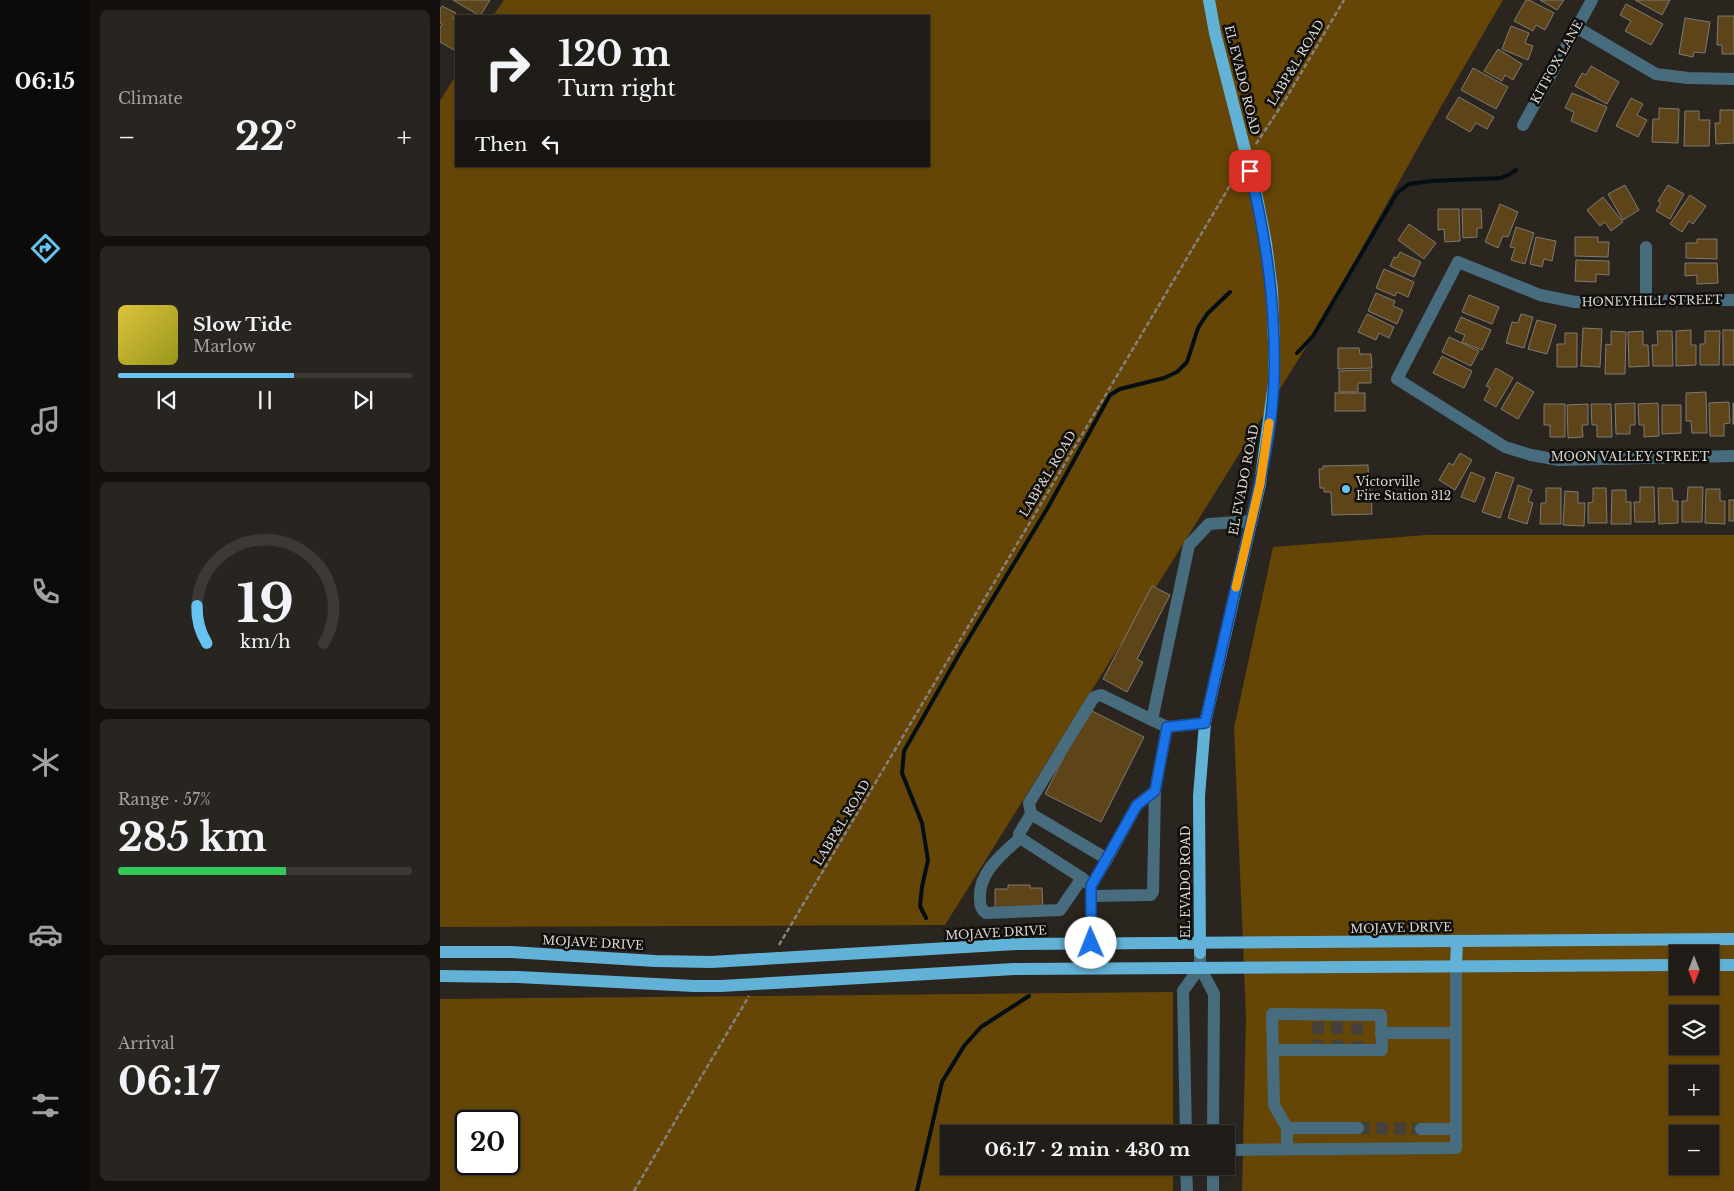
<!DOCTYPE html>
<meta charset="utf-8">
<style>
:root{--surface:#201c17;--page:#282520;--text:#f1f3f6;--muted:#a2a1a1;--line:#3d3a36;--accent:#67c4f0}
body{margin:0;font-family:"Libre Baskerville",serif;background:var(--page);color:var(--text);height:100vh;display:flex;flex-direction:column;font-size:19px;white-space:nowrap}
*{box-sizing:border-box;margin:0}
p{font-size:16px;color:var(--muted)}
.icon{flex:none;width:28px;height:28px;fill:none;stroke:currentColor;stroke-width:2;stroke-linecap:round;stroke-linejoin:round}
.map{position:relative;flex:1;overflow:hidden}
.drawer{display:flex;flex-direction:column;gap:10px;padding:10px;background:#120f0d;width:350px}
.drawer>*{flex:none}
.top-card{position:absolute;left:15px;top:15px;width:475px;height:152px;border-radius:0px;box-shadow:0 1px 4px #0004,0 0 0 1px var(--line);background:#201c17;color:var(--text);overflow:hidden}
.needle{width:32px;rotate:180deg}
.controls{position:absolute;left:1229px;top:945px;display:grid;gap:10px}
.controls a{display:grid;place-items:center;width:50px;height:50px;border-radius:0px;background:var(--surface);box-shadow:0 1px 4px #0004,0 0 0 1px var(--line);font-size:25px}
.speed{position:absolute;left:15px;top:1110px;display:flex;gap:10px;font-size:25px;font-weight:700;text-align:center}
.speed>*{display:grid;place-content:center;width:65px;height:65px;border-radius:50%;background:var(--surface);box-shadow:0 1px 4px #0004,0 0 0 1px var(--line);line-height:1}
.speed .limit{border:2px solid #111;border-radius:8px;background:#fff;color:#111}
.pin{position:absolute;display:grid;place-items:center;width:42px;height:42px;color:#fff;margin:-21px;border-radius:10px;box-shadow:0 2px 8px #0006}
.me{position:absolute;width:55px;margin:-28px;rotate:359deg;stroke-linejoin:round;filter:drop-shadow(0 0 4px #0008)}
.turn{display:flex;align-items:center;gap:18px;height:105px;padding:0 20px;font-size:22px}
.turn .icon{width:65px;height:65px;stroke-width:2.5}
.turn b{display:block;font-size:35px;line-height:42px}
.then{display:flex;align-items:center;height:48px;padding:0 20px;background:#0003;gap:10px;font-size:19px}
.big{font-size:38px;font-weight:700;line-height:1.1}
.drawer .tile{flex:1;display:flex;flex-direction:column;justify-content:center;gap:8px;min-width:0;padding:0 18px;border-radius:8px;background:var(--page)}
.drawer .dial{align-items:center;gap:0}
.dial svg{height:130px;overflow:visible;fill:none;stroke:var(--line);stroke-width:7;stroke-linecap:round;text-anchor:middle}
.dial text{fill:var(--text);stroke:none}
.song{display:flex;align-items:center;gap:15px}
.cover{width:60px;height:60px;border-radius:8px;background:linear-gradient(135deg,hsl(50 70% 55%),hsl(60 70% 35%))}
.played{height:5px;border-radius:2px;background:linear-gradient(90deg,var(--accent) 60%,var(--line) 60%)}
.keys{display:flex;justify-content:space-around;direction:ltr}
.heat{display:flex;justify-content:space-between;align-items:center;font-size:28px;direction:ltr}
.charge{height:8px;border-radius:4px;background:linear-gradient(90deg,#34c759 57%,var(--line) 0)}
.trip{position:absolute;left:500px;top:1125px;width:295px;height:50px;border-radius:0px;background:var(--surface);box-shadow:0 1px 4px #0004,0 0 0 1px var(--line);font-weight:700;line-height:50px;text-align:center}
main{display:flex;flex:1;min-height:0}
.dock{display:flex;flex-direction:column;width:90px;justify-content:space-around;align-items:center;background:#0d0b09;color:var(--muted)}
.dock .icon{width:35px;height:35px}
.dock .selected{color:var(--accent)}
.dock b{font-size:22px;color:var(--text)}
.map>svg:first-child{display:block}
.green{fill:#654607;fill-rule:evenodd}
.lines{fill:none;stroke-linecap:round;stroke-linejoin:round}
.stream{stroke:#040f15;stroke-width:4}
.building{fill:#5d4419;stroke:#7f7a72}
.minor-tunnel{stroke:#45403a;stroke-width:12;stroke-dasharray:12 6;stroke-linecap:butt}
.path{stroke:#85817c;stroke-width:2.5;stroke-dasharray:5 2.5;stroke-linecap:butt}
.minor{stroke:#476c7e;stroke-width:12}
.major{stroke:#62b2d8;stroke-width:12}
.route-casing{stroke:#114b97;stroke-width:12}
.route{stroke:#1a73e8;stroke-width:9}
.slow{stroke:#f59e0b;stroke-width:9}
.poi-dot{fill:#67c4f0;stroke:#110f0c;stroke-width:2}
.labels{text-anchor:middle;stroke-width:5;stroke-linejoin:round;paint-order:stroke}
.street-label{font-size:12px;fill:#dbd8d4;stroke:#110f0c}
.poi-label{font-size:12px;fill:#dbd8d4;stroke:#110f0c;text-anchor:start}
</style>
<main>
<nav class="dock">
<b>06:15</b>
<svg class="icon selected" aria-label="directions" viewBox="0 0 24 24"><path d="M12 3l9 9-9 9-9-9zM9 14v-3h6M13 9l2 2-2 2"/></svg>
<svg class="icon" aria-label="music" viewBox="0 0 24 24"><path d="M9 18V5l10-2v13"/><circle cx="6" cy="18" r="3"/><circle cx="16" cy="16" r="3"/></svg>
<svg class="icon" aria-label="phone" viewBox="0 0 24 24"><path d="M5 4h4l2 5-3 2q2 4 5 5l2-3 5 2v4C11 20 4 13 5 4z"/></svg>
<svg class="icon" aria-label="climate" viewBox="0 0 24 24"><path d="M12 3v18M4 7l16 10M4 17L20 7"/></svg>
<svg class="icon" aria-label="car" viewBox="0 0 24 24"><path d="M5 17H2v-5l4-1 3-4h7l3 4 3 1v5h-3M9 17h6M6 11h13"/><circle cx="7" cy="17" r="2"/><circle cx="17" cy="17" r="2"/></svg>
<svg class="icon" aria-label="filters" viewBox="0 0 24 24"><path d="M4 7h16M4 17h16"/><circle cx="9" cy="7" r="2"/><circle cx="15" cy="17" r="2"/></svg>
</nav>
<section class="drawer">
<div class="tile"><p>Climate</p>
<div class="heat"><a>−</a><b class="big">22°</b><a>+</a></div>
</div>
<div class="tile">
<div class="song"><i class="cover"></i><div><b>Slow Tide</b><p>Marlow</p></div></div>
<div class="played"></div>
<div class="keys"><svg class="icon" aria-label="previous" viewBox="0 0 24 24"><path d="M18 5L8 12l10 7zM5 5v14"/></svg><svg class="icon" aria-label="pause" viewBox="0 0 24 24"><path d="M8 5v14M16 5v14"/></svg><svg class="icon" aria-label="next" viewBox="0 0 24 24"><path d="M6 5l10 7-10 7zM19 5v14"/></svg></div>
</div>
<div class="tile dial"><svg viewBox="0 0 100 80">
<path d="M14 69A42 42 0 1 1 86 69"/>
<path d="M14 69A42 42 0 0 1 8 46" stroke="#67c4f0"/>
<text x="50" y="56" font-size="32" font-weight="700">19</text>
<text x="50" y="72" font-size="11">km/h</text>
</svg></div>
<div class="tile"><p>Range · 57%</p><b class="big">285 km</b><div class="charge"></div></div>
<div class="tile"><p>Arrival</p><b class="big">06:17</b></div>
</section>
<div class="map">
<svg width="1294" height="1191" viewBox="0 0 1294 1191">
<rect width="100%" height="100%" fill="#2a251f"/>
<g class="green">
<path d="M64 0H1063L1003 103 873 336 505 925 0 927V101L16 75V166H489V16H53Z"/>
<path d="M986 535H1294V1191H802L806 1016 794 728 833 547ZM1238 954H1270V986H1238ZM1238 1014H1270V1046H1238ZM1238 1074H1270V1106H1238ZM1238 1134H1270V1166H1238Z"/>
<path d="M733 992V1134H509V1166H733V1191H0V999ZM26 1121H69V1164H26Z"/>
</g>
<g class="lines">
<g class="stream">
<path d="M857 353 873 336 957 193 969 184 991 181 1061 178 1070 174 1076 170"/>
<path d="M486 918 480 906 482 887 488 860 482 823 462 773 464 751 521 651 607 509 670 395 680 389 724 378 737 372 747 362 758 328 767 314 790 292"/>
<path d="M477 1191 502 1082 524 1046 541 1027 589 996"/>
</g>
</g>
<g class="building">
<path d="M13 0H50L40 16Z"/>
<path d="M1086 0H1089L1114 13 1105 30 1096 25 1093 31 1074 21Z"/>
<path d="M1100 0H1124L1117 10Z"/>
<path d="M1195 0H1230L1222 15Z"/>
<path d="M1186 4 1223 24 1211 45 1185 31 1191 21 1180 15Z"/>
<path d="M2 6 16 13 13 19 16 21V46L14 50 0 42V28L2 24 0 23V9Z"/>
<path d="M1278 16H1294V54H1282V45H1277Z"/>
<path d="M1245 18 1270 22 1265 53 1254 52 1253 57 1239 54Z"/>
<path d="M1071 26 1089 33 1085 43 1093 46 1088 60 1062 49Z"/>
<path d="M1058 49 1082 64 1073 80 1065 75 1062 81 1044 71Z"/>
<path d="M1151 66 1179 82 1167 104 1135 86 1142 73 1146 75Z"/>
<path d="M1033 68 1068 87 1056 109 1021 90Z"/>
<path d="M1132 93 1167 107 1156 132 1131 121 1134 112 1125 108Z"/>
<path d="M1019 97 1054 117 1047 129 1036 123 1030 132 1006 118Z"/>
<path d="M1191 98 1203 104 1197 115 1207 120 1198 137 1176 126Z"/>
<path d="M1219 108 1239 109 1238 143 1212 142 1213 119H1219Z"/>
<path d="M1280 110H1294V143L1276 144 1275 123H1280Z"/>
<path d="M1245 111H1259V120H1270L1269 146H1244Z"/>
<path d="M1185 185 1199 210 1183 220 1168 194Z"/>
<path d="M1228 185 1244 194 1230 219 1216 211 1221 203 1218 201Z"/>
<path d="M1250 195 1266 206 1253 224 1249 221 1242 232 1230 224Z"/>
<path d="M1163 197 1183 222 1171 231 1165 222 1160 226 1147 210Z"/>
<path d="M1060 204 1078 212 1068 237 1063 236 1058 248 1045 242Z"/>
<path d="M998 209H1019L1020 241 1005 242 1004 229 998 230Z"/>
<path d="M1022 209H1041L1042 228H1037V237L1023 238Z"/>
<path d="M969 224 996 243 984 259 958 240Z"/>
<path d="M1076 227 1094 233 1085 264 1071 260 1075 248 1070 247Z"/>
<path d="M1096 237 1116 241 1112 261 1104 259 1102 267 1090 264Z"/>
<path d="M1135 237H1158V242H1169L1168 257 1135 256Z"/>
<path d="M1257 239H1277V259L1246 258V243H1257Z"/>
<path d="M960 252 981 262 974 277 950 266 954 257 957 258Z"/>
<path d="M1136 260 1169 261V275L1156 274V282L1135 281Z"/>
<path d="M1245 263H1277L1278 283 1257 284V275L1245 276Z"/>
<path d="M944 269 974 282 968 297 957 292 955 296 936 288Z"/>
<path d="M936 293 955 301 953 306 963 310 957 324 928 311Z"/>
<path d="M1029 295 1059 307 1052 324 1022 312Z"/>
<path d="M927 314 954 327 949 338 939 333 936 340 918 332Z"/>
<path d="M1081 314 1093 317 1084 348 1066 343 1072 322 1078 323Z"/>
<path d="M1021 317 1051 330 1042 350 1022 342 1025 335 1015 331Z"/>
<path d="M1097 320 1116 325 1107 354 1088 349Z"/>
<path d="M1143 328 1162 329 1160 367 1141 366Z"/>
<path d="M1251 330V345H1256V365L1236 366V331Z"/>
<rect x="1283" y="330" width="11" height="35"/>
<path d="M1171 331 1186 332 1185 374H1165L1166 344 1171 345Z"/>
<path d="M1203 331V345H1208L1209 366 1189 367 1188 332Z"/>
<path d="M1217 331H1232L1233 366H1213L1212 345H1218Z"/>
<path d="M1265 331H1280L1279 365H1260V344H1265Z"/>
<path d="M1125 333H1137V367H1117V344H1125Z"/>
<path d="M1009 337 1039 351 1031 366 1002 352Z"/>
<path d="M898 348H919L920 354H931L932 368 898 369Z"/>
<path d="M1002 356 1032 371 1024 388 993 373Z"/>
<path d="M1056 368 1073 378 1056 407 1044 400 1050 388 1046 386Z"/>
<path d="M931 370V383H918V392H899V371Z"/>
<path d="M1077 382 1094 392 1078 419 1061 409Z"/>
<path d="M1266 392 1267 433H1252L1251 421H1246V393Z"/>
<rect x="895" y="393" width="30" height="18"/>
<path d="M1289 402 1290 423 1284 424V436H1270L1269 403Z"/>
<path d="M1195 403V425H1190V434H1176L1175 404Z"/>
<path d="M1218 403 1219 436 1204 437V425H1199L1198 404Z"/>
<rect x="1293" y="403" width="1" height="21"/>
<path d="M1104 404H1125V437H1110V425H1104Z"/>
<path d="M1148 404V425H1142L1143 437 1128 438 1127 405Z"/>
<path d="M1151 404H1171L1172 437H1157V425H1152Z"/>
<path d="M1222 405H1241V433L1222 434Z"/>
<path d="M1020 453 1032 460 1015 490 999 480 1009 463 1013 465Z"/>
<path d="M928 465 929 490H931L932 514 892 515 891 492H884V488H880L879 469H883V466Z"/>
<path d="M1031 472 1045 478 1035 502 1021 497Z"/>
<path d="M1056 472 1074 478 1060 518 1042 512Z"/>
<path d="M1078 485 1092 490 1088 501 1093 503 1087 524 1068 518Z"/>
<path d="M1200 487H1214L1215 522H1195L1194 502H1200Z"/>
<path d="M1248 487H1263L1262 522H1242V501H1247Z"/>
<path d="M1106 488H1121V524H1100L1101 503H1106Z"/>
<path d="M1153 488H1166L1167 523H1148V503L1153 502Z"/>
<path d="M1218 488H1232L1233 501H1238V523L1219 524Z"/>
<path d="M1266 489H1280V501H1285V524L1265 523Z"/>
<path d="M1172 490H1186V502H1191V524H1171Z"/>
<path d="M1125 491 1138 492V503H1145L1144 526 1123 525Z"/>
<rect x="1289" y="500" width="5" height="21"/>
<path d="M712 586 730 595 697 659 703 662 687 692 663 679Z"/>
<path d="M648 709 704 737 661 822 605 794Z"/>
<path d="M568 885H590V888H602L603 908 555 909V889H568Z"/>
</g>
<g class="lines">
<g class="minor-tunnel">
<path d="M878 1022V1043"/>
<path d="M897 1022 898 1044"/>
<path d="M917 1023V1044"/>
<path d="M918 1128 981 1129"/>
</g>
<g class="path">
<path d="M816 144 845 100 904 0"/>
<path d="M339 945 798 172"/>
<path d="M651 1173H734"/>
<path d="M194 1191 309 996"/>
</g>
<g class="minor">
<path d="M1136 27 1216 74 1248 78 1294 79"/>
<path d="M1083 125 1152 0"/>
<path d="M1294 300 1135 302 1100 295 1018 262 957 379 1065 447 1091 455 1119 460 1294 456"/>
<path d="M1206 301V247"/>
<path d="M765 723 727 727 712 720 749 545 769 524 811 521"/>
<path d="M715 791 727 727"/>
<path d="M591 814 589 803 654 697 661 695 712 720"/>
<path d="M580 838C562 854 538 873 540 899 540 906 541 909 546 913L620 910 642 878"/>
<path d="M651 886 667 859"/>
<path d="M651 943V886L642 878 580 838 579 834 591 814 667 859 697 805 715 791 713 892 711 895 651 896"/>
<path d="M760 953V967L774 994 773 1134"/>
<path d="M941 1033H1016"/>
<path d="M833 1050H942L941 1015 832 1014 834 1105 847 1128V1149"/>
<path d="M847 1128H918"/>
<path d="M981 1129H1016"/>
<path d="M746 1134 743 991 760 967"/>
<path d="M786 1150 1016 1148V966"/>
<path d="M746 1166 747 1191"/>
<path d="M773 1166V1191"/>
</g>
<g class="major">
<path d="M0 952H71L215 961 271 962 576 944 1294 939"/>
<path d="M760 953 759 796 765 723 820 484 834 383V344L832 290 826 243 817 197 775 33 769 0"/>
<path d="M1270 965H1294"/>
<path d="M1016 966 1017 941"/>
<path d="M0 976 78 977 254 986H281L574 969 1238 965"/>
</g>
</g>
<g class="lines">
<g class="route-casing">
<path id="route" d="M651 943V886L697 805 715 791 727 727 765 723C778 665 791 607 805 549 817 494 832 437 834 381 836 308 827 242 810 171"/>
</g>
<use href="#route" class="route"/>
<path class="slow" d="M796 587 820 484 829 423"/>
</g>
<circle class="poi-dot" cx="906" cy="489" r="5"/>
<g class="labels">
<g class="street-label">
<text transform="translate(1117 62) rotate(-61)" y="4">KITFOX LANE</text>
<text transform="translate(856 63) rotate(-59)" y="4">LABP&amp;L ROAD</text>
<text transform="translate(802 80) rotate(76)" y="4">EL EVADO ROAD</text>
<text transform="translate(1212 301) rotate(-1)" y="4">HONEYHILL STREET</text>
<text x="1190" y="461">MOON VALLEY STREET</text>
<text transform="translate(608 474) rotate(-59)" y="4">LABP&amp;L ROAD</text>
<text transform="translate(804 480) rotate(-79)" y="4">EL EVADO ROAD</text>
<text transform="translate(402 823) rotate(-59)" y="4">LABP&amp;L ROAD</text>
<text transform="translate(746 882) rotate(-90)" y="4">EL EVADO ROAD</text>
<text transform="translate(961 928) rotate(-1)" y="4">MOJAVE DRIVE</text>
<text transform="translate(556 933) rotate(-3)" y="4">MOJAVE DRIVE</text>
<text transform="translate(153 943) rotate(3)" y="4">MOJAVE DRIVE</text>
</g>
<g class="poi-label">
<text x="916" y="486">Victorville<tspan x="916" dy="14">Fire Station 312</tspan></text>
</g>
</g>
</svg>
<div class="controls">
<a><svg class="needle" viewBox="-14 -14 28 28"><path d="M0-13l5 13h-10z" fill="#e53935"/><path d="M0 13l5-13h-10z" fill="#a2a1a1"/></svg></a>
<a><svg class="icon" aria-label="layers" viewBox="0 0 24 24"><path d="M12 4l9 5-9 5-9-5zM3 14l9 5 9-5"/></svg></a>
<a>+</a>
<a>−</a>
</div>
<div class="speed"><div class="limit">20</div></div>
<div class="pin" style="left:810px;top:171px;background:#d93025"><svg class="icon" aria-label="arrive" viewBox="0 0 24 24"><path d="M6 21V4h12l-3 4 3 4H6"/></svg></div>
<svg class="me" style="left:651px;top:943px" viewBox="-20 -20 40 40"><circle r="19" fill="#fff"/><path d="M0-13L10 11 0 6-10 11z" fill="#1a73e8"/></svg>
<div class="trip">06:17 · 2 min · 430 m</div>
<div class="top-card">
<div class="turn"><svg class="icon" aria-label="right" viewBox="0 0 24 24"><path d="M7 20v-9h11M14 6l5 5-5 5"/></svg><div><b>120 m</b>Turn right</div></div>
<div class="then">Then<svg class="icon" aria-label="left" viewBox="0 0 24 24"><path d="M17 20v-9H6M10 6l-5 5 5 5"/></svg></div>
</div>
</div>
</main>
